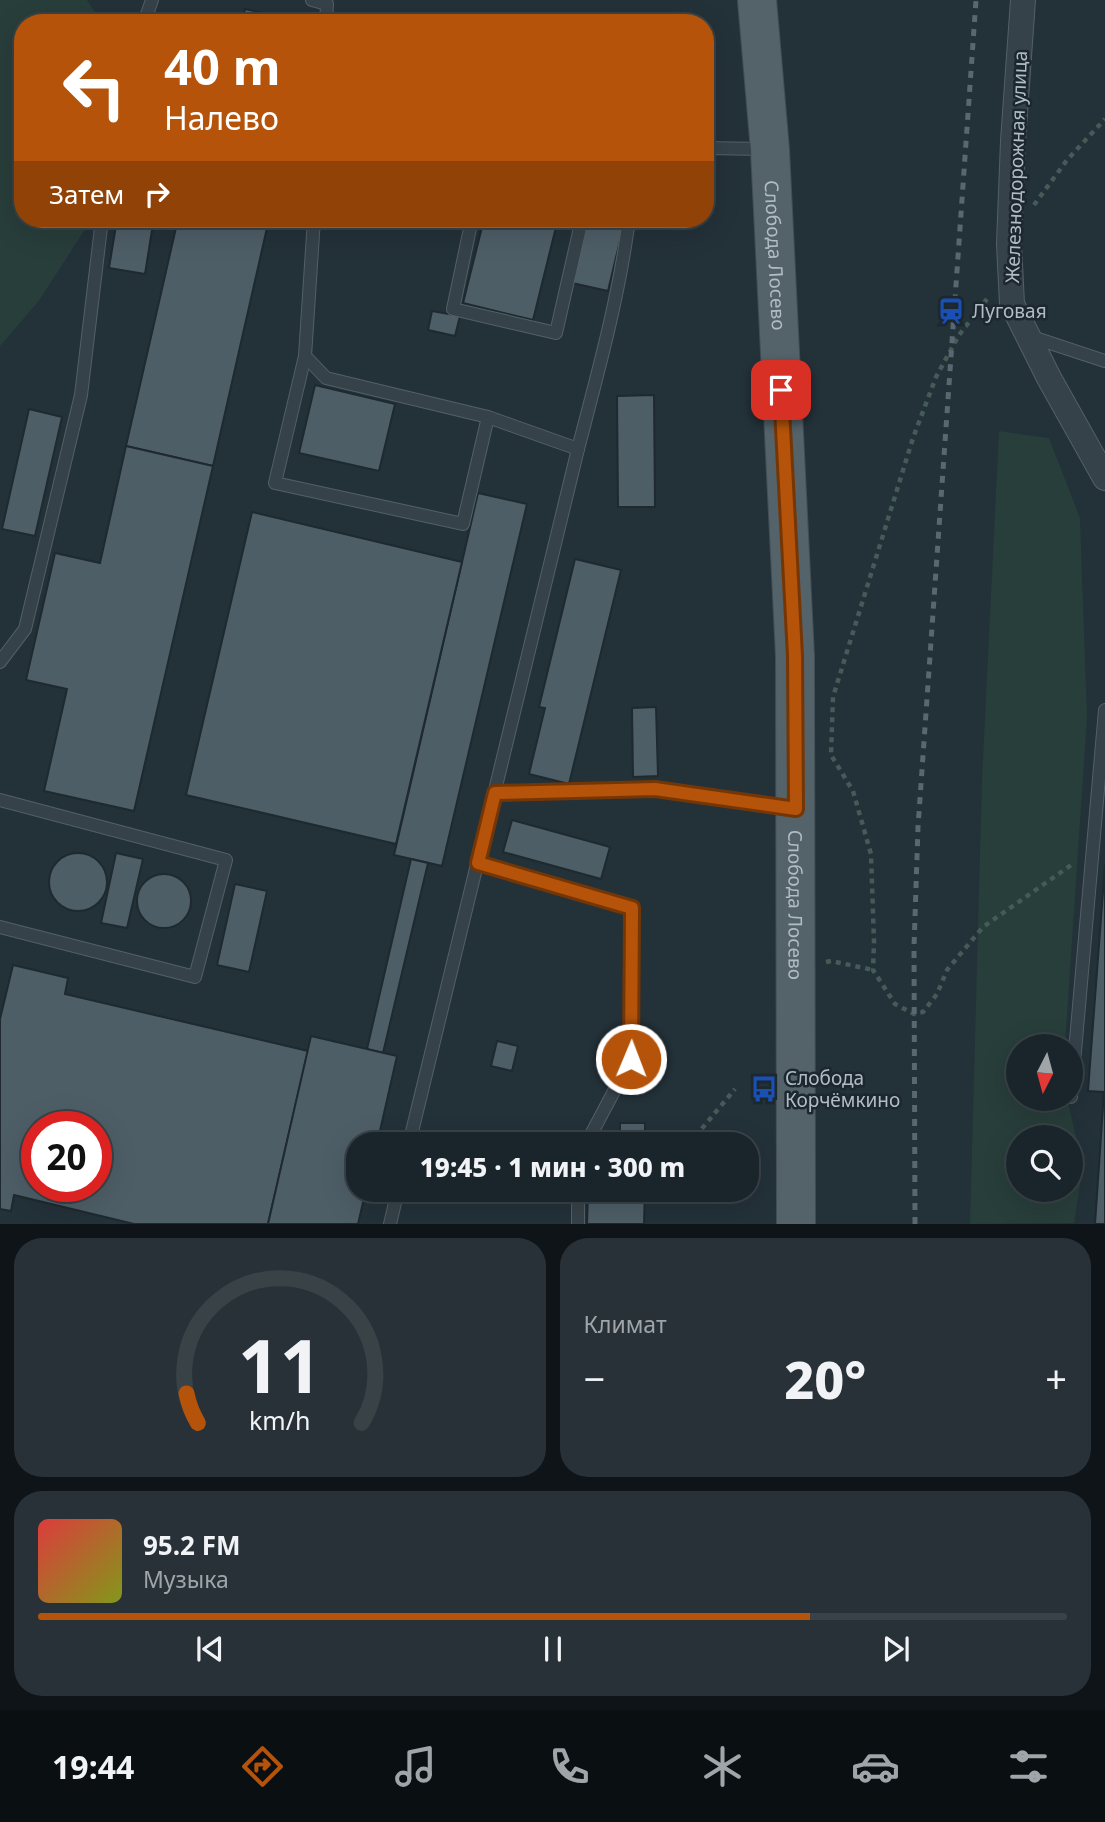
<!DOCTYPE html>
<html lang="ru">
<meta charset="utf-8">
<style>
:root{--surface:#1a252b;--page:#273137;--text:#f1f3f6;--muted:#9fa5a9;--line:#384247;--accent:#b45309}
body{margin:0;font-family:"Noto Sans",sans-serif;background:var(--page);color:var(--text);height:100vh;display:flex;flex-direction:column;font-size:26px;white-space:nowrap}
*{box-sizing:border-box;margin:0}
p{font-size:23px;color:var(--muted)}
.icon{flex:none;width:38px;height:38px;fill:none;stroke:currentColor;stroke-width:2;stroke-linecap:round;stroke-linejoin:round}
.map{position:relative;height:1224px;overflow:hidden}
.side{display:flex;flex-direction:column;gap:14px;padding:14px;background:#0e1418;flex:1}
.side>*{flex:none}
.top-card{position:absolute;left:14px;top:14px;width:700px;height:214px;border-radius:28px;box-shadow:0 7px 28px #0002,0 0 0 2px var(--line);background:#b45309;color:#fff;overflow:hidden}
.needle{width:46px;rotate:186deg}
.controls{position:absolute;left:1006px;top:1034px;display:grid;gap:14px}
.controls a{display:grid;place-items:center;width:77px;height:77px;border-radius:50%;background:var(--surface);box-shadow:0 7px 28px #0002,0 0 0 2px var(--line);font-size:35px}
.speed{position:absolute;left:21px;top:1111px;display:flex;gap:14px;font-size:35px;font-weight:700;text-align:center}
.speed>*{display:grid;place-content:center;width:91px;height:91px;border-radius:50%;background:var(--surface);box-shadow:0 7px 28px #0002,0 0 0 2px var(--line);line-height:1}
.speed .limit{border:10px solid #d22;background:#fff;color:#111}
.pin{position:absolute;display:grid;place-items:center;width:60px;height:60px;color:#fff;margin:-30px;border-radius:14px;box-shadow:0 4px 10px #0006}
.me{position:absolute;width:77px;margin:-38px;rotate:1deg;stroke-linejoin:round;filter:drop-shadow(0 0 5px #0008)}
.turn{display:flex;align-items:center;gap:24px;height:147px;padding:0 35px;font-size:32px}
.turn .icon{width:91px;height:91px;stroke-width:2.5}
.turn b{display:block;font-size:49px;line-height:60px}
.then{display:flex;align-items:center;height:66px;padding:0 35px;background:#0003;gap:14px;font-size:26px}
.big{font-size:52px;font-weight:800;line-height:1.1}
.side .widget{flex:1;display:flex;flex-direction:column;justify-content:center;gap:10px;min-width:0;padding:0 24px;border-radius:28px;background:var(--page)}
.side .dial{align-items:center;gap:0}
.dial svg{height:182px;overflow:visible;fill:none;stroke:var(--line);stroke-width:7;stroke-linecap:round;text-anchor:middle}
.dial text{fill:var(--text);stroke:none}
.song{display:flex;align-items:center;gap:21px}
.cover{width:84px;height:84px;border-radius:10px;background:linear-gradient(135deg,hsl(0 70% 55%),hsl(70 70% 35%))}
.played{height:7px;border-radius:4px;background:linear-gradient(90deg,var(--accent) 75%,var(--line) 75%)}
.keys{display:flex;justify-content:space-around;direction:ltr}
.heat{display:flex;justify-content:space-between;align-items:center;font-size:38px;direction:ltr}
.side .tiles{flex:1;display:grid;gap:14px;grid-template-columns:1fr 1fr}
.widget:last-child{grid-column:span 2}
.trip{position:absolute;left:346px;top:1132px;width:413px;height:70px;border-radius:28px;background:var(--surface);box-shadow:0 7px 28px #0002,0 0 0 2px var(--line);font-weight:800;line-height:70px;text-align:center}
.tabs{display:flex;height:112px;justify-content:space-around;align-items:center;background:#0a0f11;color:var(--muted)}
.tabs .icon{width:49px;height:49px}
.tabs .selected{color:var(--accent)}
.tabs b{font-size:32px;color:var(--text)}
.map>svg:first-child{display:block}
.green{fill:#283e3a;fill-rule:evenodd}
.building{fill:#4e5e67;stroke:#1e2930;stroke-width:2;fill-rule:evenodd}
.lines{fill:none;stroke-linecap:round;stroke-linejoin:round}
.lane-casing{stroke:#546067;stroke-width:14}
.street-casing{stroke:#546067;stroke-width:26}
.primary-casing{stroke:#424e55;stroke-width:40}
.path{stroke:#465b58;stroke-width:4.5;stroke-dasharray:5 5;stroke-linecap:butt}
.lane{stroke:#364249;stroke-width:12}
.street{stroke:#364249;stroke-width:24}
.primary{stroke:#546269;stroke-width:38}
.rail{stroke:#586770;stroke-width:5;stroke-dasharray:7 7;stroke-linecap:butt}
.route-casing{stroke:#753606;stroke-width:18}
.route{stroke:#b45309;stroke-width:12}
.labels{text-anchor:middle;stroke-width:5;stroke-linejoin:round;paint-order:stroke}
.street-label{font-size:19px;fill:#b1bdc5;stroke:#1c272e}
.poi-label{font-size:19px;fill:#b1bdc5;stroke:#1c272e;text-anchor:start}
</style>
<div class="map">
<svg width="1105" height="1224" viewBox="0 0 1105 1224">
<rect width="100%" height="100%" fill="#233139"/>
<g class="green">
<path d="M0 0H87L102 23H23V219H88L86 228 38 302 0 346Z"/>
<path d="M999 431 1049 438 1080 518 1087 718 1065 1046H1018V1099H1067L1083 1166 1074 1223 970 1224 982 779ZM1018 1138H1071V1190H1018Z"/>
</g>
<g class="building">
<path d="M245 9 298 21 297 23H242Z"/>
<path d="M117 219 153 224 145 274 109 268Z"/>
<path d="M178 219H269L213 466 126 446Z"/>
<path d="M484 219H558L533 320 463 303Z"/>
<path d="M587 219 623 228 608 291 572 283Z"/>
<path d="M432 311 460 316 455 336 428 330Z"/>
<path d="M315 385 395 404 379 471 299 453Z"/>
<path d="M654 395 655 507H618L617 396Z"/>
<path d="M29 409 62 417 35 536 2 529Z"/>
<path d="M126 446 213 466 134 811 44 791 67 689 26 680 55 553 100 563Z"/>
<path d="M478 493 527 504 442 866 394 855Z"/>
<path d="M252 512 462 562 396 844 186 795Z"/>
<path d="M575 559 621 570 569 784 529 774 545 708 539 707Z"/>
<path d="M656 707 658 776 633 777 632 708Z"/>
<path d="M512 820 610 847 601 879 503 852Z"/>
<circle cx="78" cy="882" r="29"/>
<path d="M116 853 143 859 127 928 101 923Z"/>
<path d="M411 859 428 863 383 1053 367 1049Z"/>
<path d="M1105 865V1224H1095L1104 1092 1088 1091Z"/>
<circle cx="164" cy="901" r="27"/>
<path d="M235 884 267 891 249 972 217 965Z"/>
<path d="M13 965 68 978 65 994 308 1051 268 1224H134L14 1195 11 1211 0 1209V1019ZM37 1127H96V1186H37Z"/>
<path d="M311 1036 397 1056 377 1144H359V1190H366L358 1224H268Z"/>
<path d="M497 1041 518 1046 512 1071 491 1066Z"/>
<rect x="620" y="1123" width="25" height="21"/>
<path d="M588 1190H645L644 1224H587Z"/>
</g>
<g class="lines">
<g class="lane-casing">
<g id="lane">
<path d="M312 0 327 4 326 23"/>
<path d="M144 23 152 0"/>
<path d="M705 148 764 149"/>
<path d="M314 219 305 356 326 378 488 417 578 449 409 1144"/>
<path d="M472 219 453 309 556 333 582 219"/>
<path d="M1029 336 1105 361"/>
<path d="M305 356 275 483 463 524 488 417"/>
<path d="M578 449C598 372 619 297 629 219"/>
<path d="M0 662 25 629 81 395 102 219"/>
<path d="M495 793 655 789 792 809"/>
<path d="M0 800 226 860 195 977 0 927"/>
<path d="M478 863 632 908 631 1059 586 1144"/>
<path d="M1071 1097 1105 710"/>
<path d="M390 1224 398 1190"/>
<path d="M578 1224V1190"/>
</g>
</g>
<g class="street-casing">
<path id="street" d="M1023 0 1013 141 1009 244 1012 304 1049 378 1105 478"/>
</g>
<g class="primary-casing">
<g id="primary">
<path id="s1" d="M757 0 770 150 795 656 796 1224"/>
</g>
</g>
<g class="path">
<path d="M1034 205 1067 160 1105 119"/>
<path d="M987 299 959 335 936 377 913 438 833 697 831 755 853 791 871 854 874 942 873 970 895 1004 914 1014 923 1012 937 994 947 970 983 927 1074 863"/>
<path d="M826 962 831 961 873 970"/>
<path d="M689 1144 735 1089"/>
</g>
<use href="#lane" class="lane"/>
<use href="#street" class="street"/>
<use href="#primary" class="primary"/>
<path class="rail" d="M915 1224 914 947 918 827 976 0"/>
</g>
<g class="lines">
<g class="route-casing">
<path id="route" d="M631 1059 632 908 478 863 495 793 655 789 796 809 795 656 781 390"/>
</g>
<use href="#route" class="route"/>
</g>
<defs>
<g id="station-bare" transform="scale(2.1)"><path d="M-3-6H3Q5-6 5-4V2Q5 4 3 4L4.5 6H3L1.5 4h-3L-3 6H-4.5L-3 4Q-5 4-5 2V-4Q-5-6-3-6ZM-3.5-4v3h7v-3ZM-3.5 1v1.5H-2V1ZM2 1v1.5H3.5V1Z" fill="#1a4fb4" stroke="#1c272e" stroke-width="2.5" paint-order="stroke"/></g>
<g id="bus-bare" transform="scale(2.1)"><path d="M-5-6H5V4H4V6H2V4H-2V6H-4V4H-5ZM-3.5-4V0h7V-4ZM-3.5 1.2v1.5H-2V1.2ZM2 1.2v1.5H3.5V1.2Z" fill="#1a4fb4" stroke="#1c272e" stroke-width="2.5" paint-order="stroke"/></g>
</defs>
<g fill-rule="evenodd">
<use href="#station-bare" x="951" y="311"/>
<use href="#bus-bare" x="764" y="1089"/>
</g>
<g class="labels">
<g class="street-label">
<text transform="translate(1016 167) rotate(-88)" y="7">Железнодорожная улица</text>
<text dy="7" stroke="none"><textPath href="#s1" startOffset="256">Слобода Лосево</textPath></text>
<text dy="7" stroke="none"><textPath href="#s1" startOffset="906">Слобода Лосево</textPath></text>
</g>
<g class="poi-label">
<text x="972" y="318">Луговая</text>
<text x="785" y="1085">Слобода<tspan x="785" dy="22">Корчёмкино</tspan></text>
</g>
</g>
</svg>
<div class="controls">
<a><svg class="needle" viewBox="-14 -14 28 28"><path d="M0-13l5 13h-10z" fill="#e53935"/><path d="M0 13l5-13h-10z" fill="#9fa5a9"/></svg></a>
<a><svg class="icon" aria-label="search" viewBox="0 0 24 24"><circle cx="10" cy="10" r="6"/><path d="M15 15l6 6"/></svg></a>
</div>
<div class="speed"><div class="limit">20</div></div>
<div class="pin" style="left:781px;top:390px;background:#d93025"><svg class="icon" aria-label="arrive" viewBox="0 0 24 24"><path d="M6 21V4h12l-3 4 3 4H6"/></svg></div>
<svg class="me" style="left:631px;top:1059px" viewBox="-20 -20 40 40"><circle r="17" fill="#b45309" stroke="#fff" stroke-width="3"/><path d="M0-11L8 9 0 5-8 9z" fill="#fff"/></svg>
<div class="trip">19:45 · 1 мин · 300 m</div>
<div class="top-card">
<div class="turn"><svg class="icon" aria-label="left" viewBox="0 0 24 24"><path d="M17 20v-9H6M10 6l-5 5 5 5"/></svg><div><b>40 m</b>Налево</div></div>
<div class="then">Затем<svg class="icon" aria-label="right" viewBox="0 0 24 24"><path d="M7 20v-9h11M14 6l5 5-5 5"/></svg></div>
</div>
</div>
<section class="side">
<div class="tiles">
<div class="widget dial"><svg viewBox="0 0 100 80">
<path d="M14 69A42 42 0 1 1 86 69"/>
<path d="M14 69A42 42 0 0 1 9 56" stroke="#b45309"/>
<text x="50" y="56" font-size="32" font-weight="700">11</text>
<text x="50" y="72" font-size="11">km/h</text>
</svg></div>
<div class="widget"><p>Климат</p>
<div class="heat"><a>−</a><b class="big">20°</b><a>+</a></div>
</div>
<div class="widget">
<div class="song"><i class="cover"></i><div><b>95.2 FM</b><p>Музыка</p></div></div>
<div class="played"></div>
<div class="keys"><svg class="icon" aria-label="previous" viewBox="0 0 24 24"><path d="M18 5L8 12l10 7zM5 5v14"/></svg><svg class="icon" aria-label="pause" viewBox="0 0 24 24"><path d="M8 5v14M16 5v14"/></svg><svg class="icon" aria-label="next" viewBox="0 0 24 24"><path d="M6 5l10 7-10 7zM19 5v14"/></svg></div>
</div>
</div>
</section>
<nav class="tabs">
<b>19:44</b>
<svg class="icon selected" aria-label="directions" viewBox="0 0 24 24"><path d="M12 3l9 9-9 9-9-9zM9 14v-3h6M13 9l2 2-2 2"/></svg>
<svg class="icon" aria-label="music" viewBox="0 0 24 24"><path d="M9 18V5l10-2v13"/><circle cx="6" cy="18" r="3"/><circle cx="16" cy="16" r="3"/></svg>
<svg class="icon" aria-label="phone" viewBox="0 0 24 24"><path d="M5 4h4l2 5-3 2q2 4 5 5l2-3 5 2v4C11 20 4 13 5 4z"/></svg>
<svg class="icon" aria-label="climate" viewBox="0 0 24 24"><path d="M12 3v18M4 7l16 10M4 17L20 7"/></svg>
<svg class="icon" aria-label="car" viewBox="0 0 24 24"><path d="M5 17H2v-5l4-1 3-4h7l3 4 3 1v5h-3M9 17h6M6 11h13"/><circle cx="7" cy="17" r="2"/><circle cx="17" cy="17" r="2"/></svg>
<svg class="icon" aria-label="filters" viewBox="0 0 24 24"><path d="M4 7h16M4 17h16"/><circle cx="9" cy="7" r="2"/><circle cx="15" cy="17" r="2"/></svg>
</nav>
